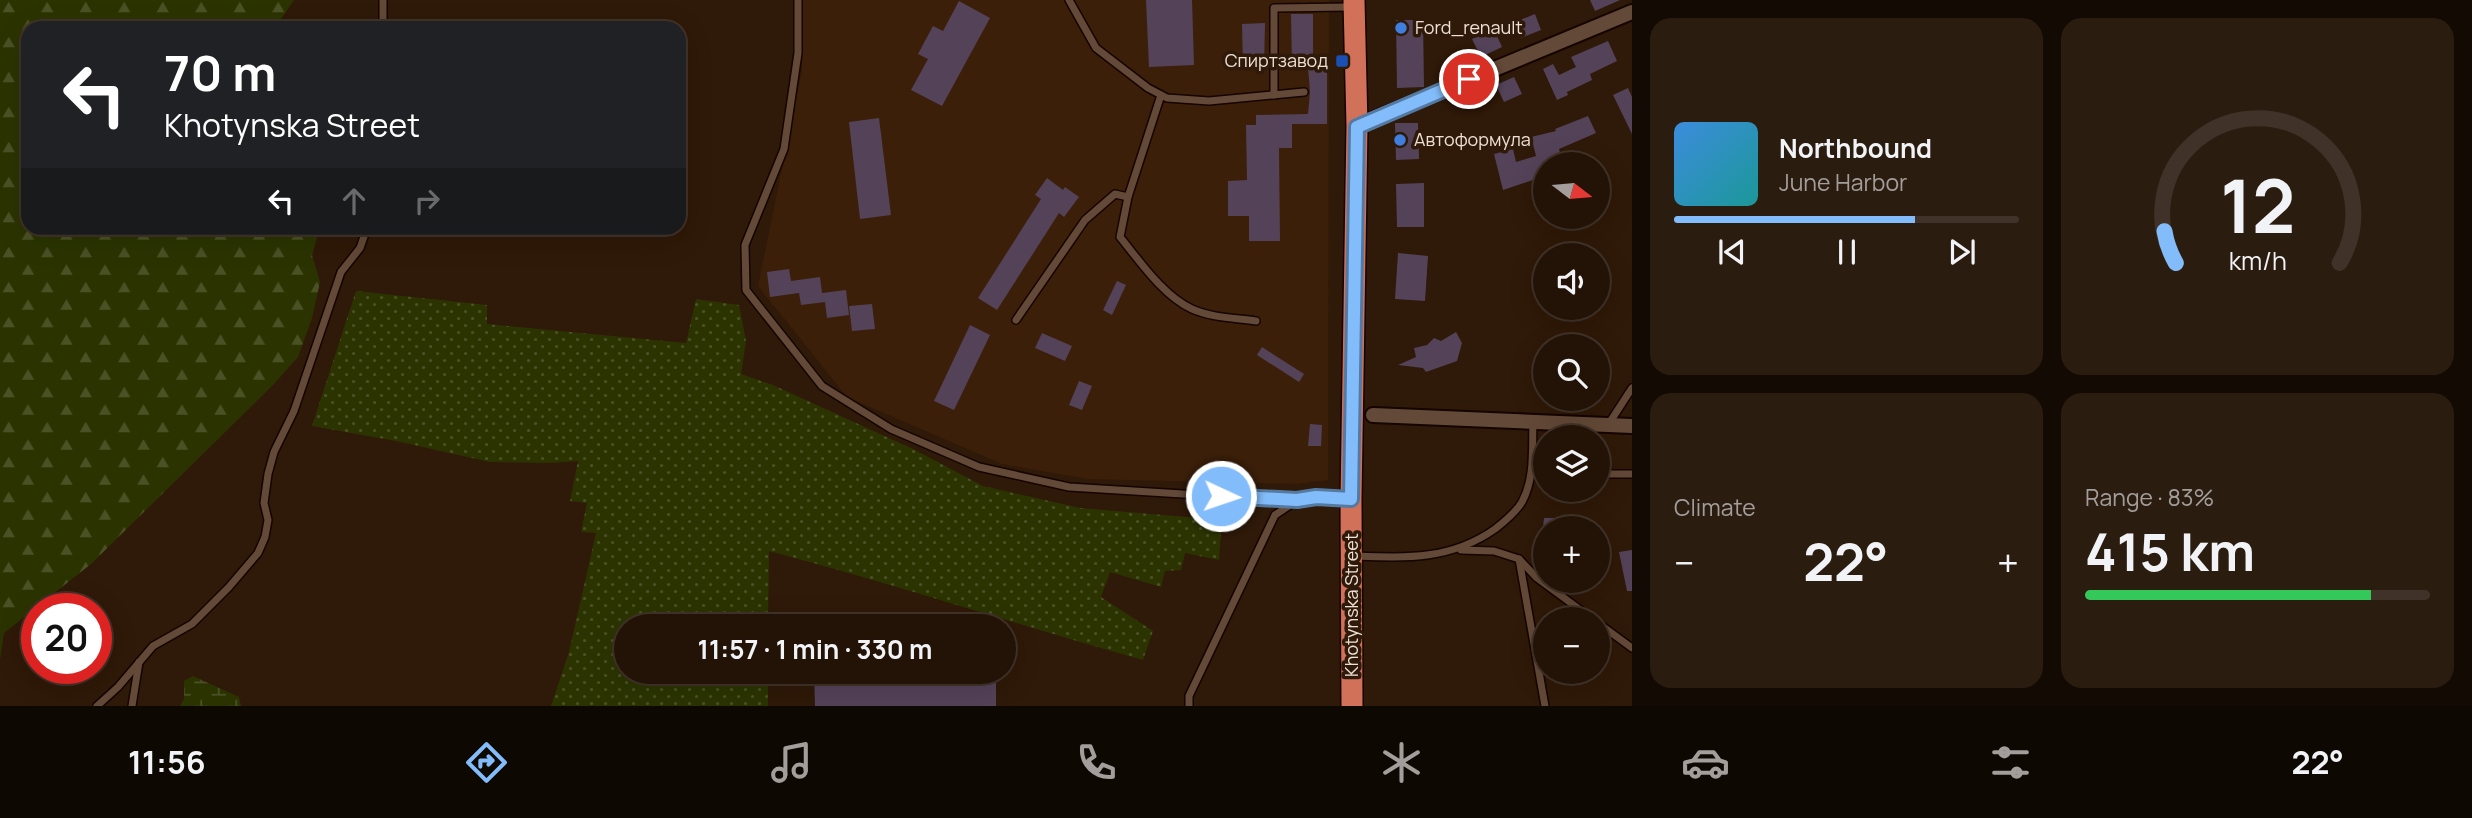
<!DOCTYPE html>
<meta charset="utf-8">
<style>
:root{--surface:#231306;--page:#2b1c10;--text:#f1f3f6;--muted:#a39e9b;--line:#403228;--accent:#83bcfa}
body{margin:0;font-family:Manrope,sans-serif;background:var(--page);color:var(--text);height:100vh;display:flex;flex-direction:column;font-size:26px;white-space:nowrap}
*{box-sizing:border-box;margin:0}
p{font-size:23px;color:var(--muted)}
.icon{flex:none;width:38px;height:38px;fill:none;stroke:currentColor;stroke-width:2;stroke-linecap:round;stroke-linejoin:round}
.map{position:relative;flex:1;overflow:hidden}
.side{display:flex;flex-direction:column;gap:18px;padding:18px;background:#130a03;width:840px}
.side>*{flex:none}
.guide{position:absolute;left:21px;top:21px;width:665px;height:214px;border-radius:21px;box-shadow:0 7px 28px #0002,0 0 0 2px var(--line);background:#202124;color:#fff;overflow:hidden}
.needle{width:46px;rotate:106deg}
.buttons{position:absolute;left:1533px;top:152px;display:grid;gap:14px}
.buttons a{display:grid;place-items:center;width:77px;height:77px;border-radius:50%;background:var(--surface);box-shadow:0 7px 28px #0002,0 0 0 2px var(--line);font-size:35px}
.speed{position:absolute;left:21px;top:593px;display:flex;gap:14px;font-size:35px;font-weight:700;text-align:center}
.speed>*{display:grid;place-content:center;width:91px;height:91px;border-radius:50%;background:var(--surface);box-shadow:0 7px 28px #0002,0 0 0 2px var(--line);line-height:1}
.speed .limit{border:10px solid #d22;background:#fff;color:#111}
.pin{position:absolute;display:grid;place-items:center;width:60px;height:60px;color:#fff;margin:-30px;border:4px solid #fff;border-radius:50%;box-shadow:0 2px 7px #0007}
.me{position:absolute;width:77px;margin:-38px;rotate:93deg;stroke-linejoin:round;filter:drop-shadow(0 0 5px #0008)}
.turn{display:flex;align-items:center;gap:24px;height:147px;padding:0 28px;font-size:32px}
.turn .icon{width:91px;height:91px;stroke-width:2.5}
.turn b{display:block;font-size:49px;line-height:60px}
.lanes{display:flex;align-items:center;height:66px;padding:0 28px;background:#0003;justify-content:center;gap:35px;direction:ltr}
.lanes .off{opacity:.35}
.big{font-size:52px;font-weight:700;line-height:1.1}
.side .card{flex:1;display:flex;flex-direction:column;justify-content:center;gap:10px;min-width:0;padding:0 24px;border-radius:21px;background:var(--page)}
.side .dial{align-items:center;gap:0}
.dial svg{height:182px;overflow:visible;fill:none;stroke:var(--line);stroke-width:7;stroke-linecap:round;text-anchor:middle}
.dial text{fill:var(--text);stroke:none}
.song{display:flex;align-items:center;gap:21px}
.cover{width:84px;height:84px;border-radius:10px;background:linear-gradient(135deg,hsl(210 70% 55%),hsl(180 70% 35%))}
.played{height:7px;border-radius:4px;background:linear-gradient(90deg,var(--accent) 70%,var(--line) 70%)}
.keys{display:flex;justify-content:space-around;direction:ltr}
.heat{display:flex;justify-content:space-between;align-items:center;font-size:38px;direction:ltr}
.charge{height:10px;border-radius:5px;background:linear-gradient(90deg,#34c759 83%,var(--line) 0)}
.side .tiles{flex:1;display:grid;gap:18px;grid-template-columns:repeat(2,1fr)}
.trip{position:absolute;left:614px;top:614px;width:402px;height:70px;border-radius:35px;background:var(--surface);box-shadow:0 7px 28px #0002,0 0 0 2px var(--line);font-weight:700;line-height:70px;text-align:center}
.dock{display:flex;height:112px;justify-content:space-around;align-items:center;background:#0e0802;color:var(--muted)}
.dock .icon{width:49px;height:49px}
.dock .current{color:var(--accent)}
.dock b{font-size:32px;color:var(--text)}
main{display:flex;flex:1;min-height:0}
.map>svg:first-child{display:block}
.built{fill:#3b1f09}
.forest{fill:url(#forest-firs)}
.wetland{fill:url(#wetland-marsh)}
.garden{fill:url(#garden-dots)}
.building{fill:#544259}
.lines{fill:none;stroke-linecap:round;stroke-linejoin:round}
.service-casing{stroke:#160400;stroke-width:10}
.minor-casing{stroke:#160400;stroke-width:18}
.trunk-casing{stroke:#160400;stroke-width:24}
.service{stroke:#634937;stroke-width:7}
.minor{stroke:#634937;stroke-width:14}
.trunk{stroke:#d2715a;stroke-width:21}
.route-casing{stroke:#557aa2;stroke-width:18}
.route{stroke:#83bcfa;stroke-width:12}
.shop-dot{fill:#3f7fe0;stroke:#2f1908;stroke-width:2.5}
.transit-dot{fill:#1a4fb4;stroke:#2f1908;stroke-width:2.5}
.labels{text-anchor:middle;stroke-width:7;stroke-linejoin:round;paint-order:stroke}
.poi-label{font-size:18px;fill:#efe0d5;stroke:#2f1908;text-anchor:start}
.street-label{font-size:18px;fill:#efe0d5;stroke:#2f1908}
</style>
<main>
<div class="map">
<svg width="1632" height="706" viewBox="0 0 1632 706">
<defs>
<pattern id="forest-firs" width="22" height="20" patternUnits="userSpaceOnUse" patternTransform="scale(1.75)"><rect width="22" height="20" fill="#2b3401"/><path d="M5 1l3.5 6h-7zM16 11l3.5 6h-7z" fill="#4a5125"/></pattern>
<pattern id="wetland-marsh" width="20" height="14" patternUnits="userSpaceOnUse" patternTransform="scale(1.75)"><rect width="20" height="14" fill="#2b3401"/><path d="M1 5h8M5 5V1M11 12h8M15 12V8" fill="none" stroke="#4a5125"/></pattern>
<pattern id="garden-dots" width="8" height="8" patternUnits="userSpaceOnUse" patternTransform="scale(1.75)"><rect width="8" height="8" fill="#2b3401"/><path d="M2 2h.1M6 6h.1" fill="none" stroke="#4a5125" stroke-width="1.8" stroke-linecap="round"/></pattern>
</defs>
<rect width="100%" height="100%" fill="#2f1908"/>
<path class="built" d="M803 0H1329L1328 480 1297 484 1087 479 1002 464 847 397 758 286 802 70Z"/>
<path class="forest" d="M0 0H294L275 28H28V228H320L312 255 320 282 312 318 298 357 273 385 91 564 4 633 0 660Z"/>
<path class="wetland" d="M193 676 239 697 241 706H180L184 699V681Z"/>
<path class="garden" d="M356 291 487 305V324L686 343 696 299 739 305 746 341 741 374 773 385 915 450 983 486 1080 508 1222 520 1219 560 1185 553 1181 570 1165 571 1161 587 1110 572 1101 597 1153 631 1143 660C1018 625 894 584 769 551L768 626H626V672H768V706H551L569 652 596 533 581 532 587 503 570 501 578 461 551 463 490 462 396 441 312 426Z"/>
<g class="building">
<path d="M1146 0H1192L1194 65 1149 67Z"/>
<path d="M1590 0H1620L1595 11Z"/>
<path d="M959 1 990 18 942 106 911 90 928 59 918 54 933 26 943 31Z"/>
<path d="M1291 14H1313V66H1327V124H1292V148H1279L1280 241H1249V216H1228V181L1247 180 1246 125H1256V115L1308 114 1310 92 1308 67H1292Z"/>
<path d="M1535 14 1541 30 1521 38 1515 22Z"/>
<path d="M1396 20H1423L1424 87 1397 88Z"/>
<path d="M1265 23 1264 68H1243L1242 24Z"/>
<path d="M1494 29 1502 47 1481 57 1472 39Z"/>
<path d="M1608 41 1617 61 1590 74 1592 80 1567 92 1568 95 1557 100 1543 69 1553 64 1559 75 1576 67 1571 57Z"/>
<path d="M1514 77 1522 94 1504 102 1496 85Z"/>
<path d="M1628 88 1632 97V134L1613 95Z"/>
<path d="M1588 116 1596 133 1559 149 1563 164H1545V176L1503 190 1494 154 1513 149 1516 162 1536 156 1531 137 1556 131 1555 129Z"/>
<path d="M879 118 891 215 860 219 849 122Z"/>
<path d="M1395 123H1418L1419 159 1396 160Z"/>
<path d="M1047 178 1063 190 1065 187 1079 197 1064 217 1059 213 997 310 978 298 1041 199 1035 195Z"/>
<path d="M1424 183V227H1397L1396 184Z"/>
<path d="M1398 253 1428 256 1425 301 1395 299Z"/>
<path d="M789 269 791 281 820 277 822 293 846 290 849 315 827 318 825 302 801 305 799 293 770 297 767 272Z"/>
<path d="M1117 281 1126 285 1112 315 1103 310Z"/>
<path d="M872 304 875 329 852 331 849 306Z"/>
<path d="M970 325 990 335 954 410 934 401Z"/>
<path d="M1456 332 1462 343 1457 361 1426 372 1423 368 1398 365 1416 357 1414 348 1427 345 1434 338 1441 341Z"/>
<path d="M1042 333 1072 346 1065 361 1035 348Z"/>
<path d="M1262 347 1304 374 1299 382 1257 355Z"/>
<path d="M1079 381 1092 386 1082 410 1069 405Z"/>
<path d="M1310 424 1322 425 1321 446H1308Z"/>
<path d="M1544 518H1561L1560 528H1543Z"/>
<path d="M1632 550V591H1627L1619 552Z"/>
<path d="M814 672H996V706H815Z"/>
</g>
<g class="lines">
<g class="service-casing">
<g id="service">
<path d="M798 0V53L784 149 745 245 746 290 822 386 891 429 979 467 1069 487 1297 501 1316 497 1350 499"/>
<path d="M1069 0 1096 48 1148 88 1167 98 1209 101 1304 92"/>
<path d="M383 28V0"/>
<path d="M1274 95V8L1350 7"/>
<path d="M1128 197 1120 237C1139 260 1163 296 1192 309 1212 318 1236 318 1256 321"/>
<path d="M1016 320 1085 220 1115 194 1128 197 1161 95"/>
<path d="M1608 425 1632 388"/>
<path d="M1570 438V424"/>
<path d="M1598 474H1632"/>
<path d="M1461 550 1494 551 1519 559 1537 578 1594 620"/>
<path d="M1355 556C1407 558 1451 560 1495 529 1504 522 1516 512 1522 502 1535 478 1532 449 1533 422"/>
<path d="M1519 559 1545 706"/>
<path d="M1598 623 1632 648"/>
<path d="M97 706 118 687 153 646 192 624 229 587 258 553 265 537 268 520 264 503 268 474 274 452 294 411 341 272 360 248 367 228"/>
<path d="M132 706 139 662"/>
<path d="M1189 706V696L1275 515 1296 501"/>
</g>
</g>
<g class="minor-casing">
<g id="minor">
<path d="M1357 126 1632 12"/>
<path d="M1373 415 1632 426"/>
</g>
</g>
<g class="trunk-casing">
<path id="trunk" d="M1352 706 1351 499 1357 126 1354 0"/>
</g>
<use href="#service" class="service"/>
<use href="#minor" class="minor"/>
<use href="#trunk" class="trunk"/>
</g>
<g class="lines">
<g class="route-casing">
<path id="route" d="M1221 496 1297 500 1316 497 1351 499 1357 127 1469 79"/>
</g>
<use href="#route" class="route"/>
</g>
<g class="shop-dot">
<circle cx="1401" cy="28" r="7"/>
<circle cx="1400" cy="140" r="7"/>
</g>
<rect class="transit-dot" x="1335" y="54" width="14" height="14" rx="3.5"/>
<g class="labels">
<g class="poi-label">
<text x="1415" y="34">Ford_renault</text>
<text x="1328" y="67" text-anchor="end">Спиртзавод</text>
<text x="1414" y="146">Автоформула</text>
</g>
<g class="street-label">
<text transform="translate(1352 605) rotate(-90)" y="6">Khotynska Street</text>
</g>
</g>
</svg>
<div class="buttons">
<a><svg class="needle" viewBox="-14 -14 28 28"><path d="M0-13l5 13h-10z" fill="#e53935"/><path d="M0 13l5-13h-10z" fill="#a39e9b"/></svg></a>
<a><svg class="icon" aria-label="sound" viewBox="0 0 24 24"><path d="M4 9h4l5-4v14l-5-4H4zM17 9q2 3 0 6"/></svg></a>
<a><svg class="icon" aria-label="search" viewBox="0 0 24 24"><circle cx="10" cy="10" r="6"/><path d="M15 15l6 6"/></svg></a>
<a><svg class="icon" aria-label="layers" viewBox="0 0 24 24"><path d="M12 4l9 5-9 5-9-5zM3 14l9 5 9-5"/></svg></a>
<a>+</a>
<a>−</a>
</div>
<div class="speed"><div class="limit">20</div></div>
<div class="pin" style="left:1469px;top:79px;background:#d93025"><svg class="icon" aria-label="arrive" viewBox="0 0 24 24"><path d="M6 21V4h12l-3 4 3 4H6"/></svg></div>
<svg class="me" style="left:1221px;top:496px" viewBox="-20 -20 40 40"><circle r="17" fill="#83bcfa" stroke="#fff" stroke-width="3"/><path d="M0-11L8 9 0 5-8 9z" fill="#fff"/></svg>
<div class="trip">11:57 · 1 min · 330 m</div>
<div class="guide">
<div class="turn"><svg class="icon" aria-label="left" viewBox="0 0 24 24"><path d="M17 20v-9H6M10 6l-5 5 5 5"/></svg><div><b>70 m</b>Khotynska Street</div></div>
<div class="lanes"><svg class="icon" aria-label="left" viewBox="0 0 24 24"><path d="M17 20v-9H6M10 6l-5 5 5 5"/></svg><svg class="icon off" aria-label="ahead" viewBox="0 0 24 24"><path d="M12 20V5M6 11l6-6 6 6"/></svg><svg class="icon off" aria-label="right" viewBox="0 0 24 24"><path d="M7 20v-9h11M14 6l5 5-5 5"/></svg></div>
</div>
</div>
<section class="side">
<div class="tiles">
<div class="card">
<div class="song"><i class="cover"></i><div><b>Northbound</b><p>June Harbor</p></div></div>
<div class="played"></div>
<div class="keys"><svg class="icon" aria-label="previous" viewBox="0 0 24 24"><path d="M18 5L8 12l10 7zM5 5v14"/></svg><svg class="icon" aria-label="pause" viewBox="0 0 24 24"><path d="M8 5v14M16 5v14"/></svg><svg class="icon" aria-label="next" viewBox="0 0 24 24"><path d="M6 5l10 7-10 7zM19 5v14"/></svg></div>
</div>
<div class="card dial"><svg viewBox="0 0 100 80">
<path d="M14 69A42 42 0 1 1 86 69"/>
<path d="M14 69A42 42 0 0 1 9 55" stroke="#83bcfa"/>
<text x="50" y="56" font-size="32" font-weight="700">12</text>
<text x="50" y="72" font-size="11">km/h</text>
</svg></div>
<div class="card"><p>Climate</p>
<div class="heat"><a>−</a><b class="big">22°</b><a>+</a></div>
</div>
<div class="card"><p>Range · 83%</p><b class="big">415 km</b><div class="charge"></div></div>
</div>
</section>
</main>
<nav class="dock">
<b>11:56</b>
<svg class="icon current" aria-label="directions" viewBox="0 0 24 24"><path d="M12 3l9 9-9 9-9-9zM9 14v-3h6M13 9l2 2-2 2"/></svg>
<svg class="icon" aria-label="music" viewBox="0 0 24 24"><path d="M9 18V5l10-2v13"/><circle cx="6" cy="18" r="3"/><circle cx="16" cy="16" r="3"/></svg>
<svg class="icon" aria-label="phone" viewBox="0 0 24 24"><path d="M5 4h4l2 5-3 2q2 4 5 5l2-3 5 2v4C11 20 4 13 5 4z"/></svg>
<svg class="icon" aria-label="climate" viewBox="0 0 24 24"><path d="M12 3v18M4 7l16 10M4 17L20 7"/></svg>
<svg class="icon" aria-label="car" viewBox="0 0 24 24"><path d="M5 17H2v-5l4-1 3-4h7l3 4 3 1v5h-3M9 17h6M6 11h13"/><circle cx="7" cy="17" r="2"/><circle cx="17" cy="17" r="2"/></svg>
<svg class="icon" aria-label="filters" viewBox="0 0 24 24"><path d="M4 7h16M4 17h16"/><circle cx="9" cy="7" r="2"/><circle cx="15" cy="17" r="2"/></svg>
<b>22°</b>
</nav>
